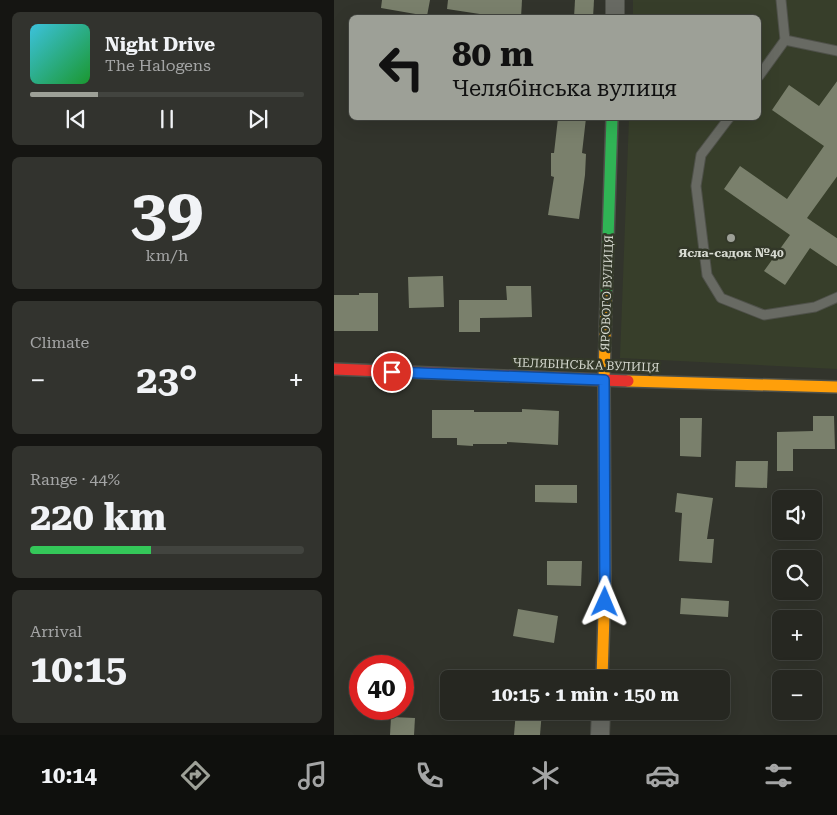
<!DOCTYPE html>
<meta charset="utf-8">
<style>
:root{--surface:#262721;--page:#32332e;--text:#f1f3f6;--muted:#a4a5a5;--line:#42443f;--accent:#9da097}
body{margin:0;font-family:"Roboto Serif",serif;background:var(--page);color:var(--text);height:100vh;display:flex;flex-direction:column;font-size:19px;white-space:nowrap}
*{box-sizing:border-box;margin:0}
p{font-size:16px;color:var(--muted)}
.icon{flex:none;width:28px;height:28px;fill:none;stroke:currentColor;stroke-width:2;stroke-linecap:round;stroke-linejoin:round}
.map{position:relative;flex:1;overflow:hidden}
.sheet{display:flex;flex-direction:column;gap:12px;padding:12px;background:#151512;width:334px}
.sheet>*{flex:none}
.hud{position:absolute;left:15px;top:15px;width:412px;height:105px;border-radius:8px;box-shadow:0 5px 20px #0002,0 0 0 1px var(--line);background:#9da097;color:#111;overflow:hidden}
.fabs{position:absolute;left:438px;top:490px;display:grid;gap:10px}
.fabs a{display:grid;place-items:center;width:50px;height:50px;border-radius:8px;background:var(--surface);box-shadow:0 5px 20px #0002,0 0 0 1px var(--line);font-size:25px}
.speed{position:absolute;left:15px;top:655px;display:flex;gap:10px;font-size:25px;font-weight:700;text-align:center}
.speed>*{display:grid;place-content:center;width:65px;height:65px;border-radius:50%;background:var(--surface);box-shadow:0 5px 20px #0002,0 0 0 1px var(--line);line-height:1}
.speed .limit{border:8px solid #d22;background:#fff;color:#111}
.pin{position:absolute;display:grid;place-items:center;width:42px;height:42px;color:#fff;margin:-21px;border:2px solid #fff;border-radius:50%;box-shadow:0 1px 5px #0007}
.me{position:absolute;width:55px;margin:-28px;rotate:1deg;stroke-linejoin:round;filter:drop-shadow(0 0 4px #0008)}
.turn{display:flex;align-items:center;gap:18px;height:105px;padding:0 20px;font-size:22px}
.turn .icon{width:65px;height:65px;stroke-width:2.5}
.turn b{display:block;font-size:35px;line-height:42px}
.big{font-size:38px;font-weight:700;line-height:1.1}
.sheet .tile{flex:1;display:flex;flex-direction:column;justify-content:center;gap:8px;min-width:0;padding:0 18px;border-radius:8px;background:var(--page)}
.sheet .dial{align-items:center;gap:0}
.dial b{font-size:65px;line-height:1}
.song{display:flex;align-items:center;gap:15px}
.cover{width:60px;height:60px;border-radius:8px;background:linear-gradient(135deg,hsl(190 70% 55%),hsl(130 70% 35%))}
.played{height:5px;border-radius:2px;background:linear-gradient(90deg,var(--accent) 25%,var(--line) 25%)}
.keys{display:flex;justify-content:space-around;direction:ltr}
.heat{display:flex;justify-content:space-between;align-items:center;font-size:28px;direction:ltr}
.charge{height:8px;border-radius:4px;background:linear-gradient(90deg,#34c759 44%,var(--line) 0)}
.trip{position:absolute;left:106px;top:670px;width:290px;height:50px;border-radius:8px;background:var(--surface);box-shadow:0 5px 20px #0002,0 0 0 1px var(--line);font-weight:700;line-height:50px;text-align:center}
.menu{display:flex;height:80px;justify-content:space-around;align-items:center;background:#0f100d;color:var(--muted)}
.menu .icon{width:35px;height:35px}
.menu .on{color:var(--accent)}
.menu b{font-size:22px;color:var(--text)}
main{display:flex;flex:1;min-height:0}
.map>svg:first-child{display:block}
.built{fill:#373e2a}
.building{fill:#7a806c}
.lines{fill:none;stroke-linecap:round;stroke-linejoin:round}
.lane-casing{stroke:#4f514a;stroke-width:11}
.street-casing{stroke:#4f514a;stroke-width:20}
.fast-casing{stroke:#4f514a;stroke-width:14}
.slow-casing{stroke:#4f514a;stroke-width:14}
.jam-casing{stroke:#4f514a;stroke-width:14}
.lane{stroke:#686a63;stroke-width:9}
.street{stroke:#686a63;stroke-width:18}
.fast{stroke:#30b455;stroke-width:11}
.slow{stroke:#ff9f0a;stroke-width:11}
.jam{stroke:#e5322d;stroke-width:11}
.route-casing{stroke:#114b97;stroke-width:12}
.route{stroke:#1a73e8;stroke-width:9}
.poi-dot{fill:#9da097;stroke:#333829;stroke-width:2}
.labels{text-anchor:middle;stroke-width:5;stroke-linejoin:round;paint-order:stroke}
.poi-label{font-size:12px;font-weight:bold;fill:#d7dad1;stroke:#333829}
.street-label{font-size:12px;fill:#d7dad1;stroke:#333829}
</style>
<main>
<section class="sheet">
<div class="tile">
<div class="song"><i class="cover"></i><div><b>Night Drive</b><p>The Halogens</p></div></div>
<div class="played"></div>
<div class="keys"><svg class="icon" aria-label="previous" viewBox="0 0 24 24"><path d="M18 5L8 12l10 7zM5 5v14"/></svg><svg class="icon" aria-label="pause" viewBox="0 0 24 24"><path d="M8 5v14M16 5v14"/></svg><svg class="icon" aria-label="next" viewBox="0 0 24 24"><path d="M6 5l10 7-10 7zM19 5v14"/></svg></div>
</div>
<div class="tile dial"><b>39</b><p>km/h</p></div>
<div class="tile"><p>Climate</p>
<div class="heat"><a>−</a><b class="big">23°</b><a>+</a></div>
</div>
<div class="tile"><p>Range · 44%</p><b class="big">220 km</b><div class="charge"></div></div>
<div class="tile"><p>Arrival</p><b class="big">10:15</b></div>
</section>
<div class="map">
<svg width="504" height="735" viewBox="0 0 504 735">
<rect width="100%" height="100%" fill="#32342c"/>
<path class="built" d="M299 0H503V369L286 358 295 118H425V18L299 17Z"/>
<g class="building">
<path d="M48 0H96L93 16 47 8Z"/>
<path d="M114 0H188L187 18H172L113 9Z"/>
<path d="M241 0H260L259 18H240Z"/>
<path d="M504 80V175L473 218 504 239V267L476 248 451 285 430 271 456 235 390 189 406 166 453 199 490 146 438 110 455 85 485 106Z"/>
<path d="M224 118H252L248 153 252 154 251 175 245 219 214 215 220 177 217 176V153H220Z"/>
<path d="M109 276 110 307 75 308 74 277Z"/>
<path d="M172 286H197L198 317 146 318V332H125V300H173Z"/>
<path d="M25 293H44V331H0V295H25Z"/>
<path d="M188 409 225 411 224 445 173 442V444H139V446L123 445V438H98V410H140V412H188Z"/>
<path d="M479 416H500L501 449H459V471H443V432L479 431Z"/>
<path d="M346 418H368L367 457 346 456Z"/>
<path d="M402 461H434L433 488 401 487Z"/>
<path d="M201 485H243V503L201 502Z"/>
<path d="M343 493 379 498 373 539H380L378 563 345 561 348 513 341 512Z"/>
<path d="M213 561H248L247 586 213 585Z"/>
<path d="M347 598 395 601 394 617 346 614Z"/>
<path d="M184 609 224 616 220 643 179 636Z"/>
<path d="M182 711H208L206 735H180Z"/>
<path d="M57 717 81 718 80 735H56Z"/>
</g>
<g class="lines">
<g class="lane-casing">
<g id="lane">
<path d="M451 40 504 51"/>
<path d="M425 76 451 40 447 0"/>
<path d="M395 118 367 155 362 186 373 275 387 298 430 315 481 307 504 297"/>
</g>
</g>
<g class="street-casing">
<g id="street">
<path d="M281 18V0"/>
<path d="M266 735 267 711"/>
</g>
</g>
<g class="fast-casing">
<path id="fast" d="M272 300 278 118"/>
</g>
<g class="slow-casing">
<g id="slow">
<path d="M294 381 504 387"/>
<path d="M268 679 271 582 270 380 272 300"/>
</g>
</g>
<g class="jam-casing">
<path id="jam" d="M0 369 294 381"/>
</g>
<use href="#lane" class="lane"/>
<use href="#street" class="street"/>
<use href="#fast" class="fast"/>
<use href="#slow" class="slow"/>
<use href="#jam" class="jam"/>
</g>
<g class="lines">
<g class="route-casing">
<path id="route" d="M58 372 270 380 271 602"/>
</g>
<use href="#route" class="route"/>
</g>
<circle class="poi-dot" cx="397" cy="238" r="5"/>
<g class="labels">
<g class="poi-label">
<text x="397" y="257">Ясла-садок №40</text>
</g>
<g class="street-label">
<text transform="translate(273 293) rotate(-88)" y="4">ЯРОВОГО ВУЛИЦЯ</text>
<text transform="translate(252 365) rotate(2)" y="4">ЧЕЛЯБІНСЬКА ВУЛИЦЯ</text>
</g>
</g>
</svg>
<div class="fabs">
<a><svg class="icon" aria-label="sound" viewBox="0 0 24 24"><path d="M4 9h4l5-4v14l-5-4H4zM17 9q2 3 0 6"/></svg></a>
<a><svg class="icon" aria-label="search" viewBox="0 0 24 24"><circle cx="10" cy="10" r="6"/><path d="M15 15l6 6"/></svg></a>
<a>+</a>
<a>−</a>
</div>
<div class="speed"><div class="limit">40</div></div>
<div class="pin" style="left:58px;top:372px;background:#d93025"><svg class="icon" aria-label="arrive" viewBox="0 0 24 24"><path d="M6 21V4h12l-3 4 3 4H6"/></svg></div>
<svg class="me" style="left:271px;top:602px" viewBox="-20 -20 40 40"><path d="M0-17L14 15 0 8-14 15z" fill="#1a73e8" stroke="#fff" stroke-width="4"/></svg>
<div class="trip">10:15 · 1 min · 150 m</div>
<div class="hud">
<div class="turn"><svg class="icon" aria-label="left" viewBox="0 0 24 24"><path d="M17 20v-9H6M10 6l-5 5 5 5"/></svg><div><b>80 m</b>Челябінська вулиця</div></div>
</div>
</div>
</main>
<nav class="menu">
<b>10:14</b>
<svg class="icon on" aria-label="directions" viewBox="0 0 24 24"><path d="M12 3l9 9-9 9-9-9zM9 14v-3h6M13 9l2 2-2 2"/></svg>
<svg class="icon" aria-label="music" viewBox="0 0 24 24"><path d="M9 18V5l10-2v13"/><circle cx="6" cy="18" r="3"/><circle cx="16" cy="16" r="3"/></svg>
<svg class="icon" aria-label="phone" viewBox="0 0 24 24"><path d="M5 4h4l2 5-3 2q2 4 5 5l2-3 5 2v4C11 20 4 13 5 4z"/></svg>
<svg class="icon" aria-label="climate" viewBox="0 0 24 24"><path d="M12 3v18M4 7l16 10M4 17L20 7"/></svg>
<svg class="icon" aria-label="car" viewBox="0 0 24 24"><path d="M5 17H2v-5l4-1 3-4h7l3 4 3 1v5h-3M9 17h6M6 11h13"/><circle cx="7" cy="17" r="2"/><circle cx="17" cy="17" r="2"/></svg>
<svg class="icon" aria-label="filters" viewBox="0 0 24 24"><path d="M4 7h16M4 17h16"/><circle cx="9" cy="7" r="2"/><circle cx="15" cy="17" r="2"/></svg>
</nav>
